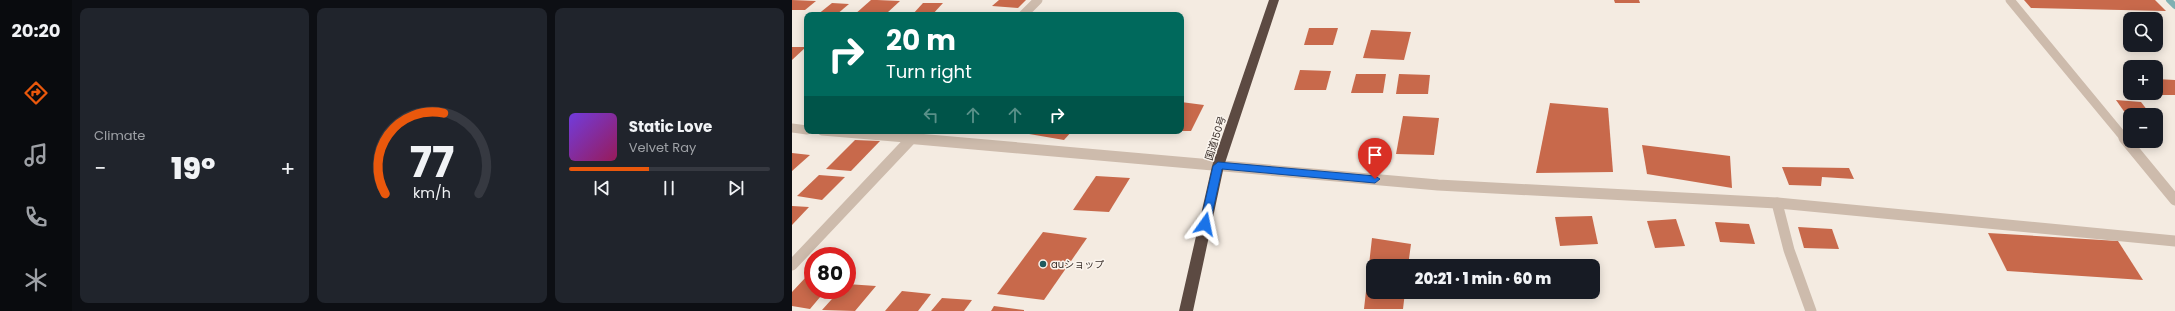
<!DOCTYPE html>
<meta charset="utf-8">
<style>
:root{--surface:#171b24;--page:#20242c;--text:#f1f3f6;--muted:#9ea1a6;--line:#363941;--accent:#ea580c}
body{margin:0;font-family:Poppins,"Noto Sans JP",sans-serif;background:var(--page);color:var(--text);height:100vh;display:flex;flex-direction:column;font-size:15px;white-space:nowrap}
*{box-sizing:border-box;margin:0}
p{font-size:13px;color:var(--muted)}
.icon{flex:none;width:22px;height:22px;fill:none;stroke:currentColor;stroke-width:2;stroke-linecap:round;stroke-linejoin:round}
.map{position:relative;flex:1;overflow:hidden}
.sheet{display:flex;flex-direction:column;gap:8px;padding:8px;background:#0d0f14;width:720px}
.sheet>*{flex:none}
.guide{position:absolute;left:12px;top:12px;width:380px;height:122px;border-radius:8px;box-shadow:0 2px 10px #0003;background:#00695c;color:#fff;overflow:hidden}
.controls{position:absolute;left:1331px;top:12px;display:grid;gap:8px}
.controls a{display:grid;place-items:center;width:40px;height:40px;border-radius:8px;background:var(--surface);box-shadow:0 2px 10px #0003;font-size:20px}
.speed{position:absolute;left:12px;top:247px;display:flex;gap:8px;font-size:20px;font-weight:700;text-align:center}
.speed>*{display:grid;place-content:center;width:52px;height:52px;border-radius:50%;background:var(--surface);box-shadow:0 2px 10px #0003;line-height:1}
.speed .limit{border:6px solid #d22;background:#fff;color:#111}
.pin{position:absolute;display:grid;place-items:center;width:34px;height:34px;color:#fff;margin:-41px -17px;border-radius:50% 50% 50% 0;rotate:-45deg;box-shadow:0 0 4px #0007}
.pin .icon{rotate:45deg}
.me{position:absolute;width:44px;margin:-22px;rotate:12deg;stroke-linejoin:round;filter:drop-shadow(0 0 3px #0008)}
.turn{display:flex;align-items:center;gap:14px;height:84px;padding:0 16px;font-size:18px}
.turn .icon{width:52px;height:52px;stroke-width:2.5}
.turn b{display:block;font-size:28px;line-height:34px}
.lanes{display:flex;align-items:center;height:38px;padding:0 16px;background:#0003;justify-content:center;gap:20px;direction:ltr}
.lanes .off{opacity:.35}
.big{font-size:30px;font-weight:800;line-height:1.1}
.sheet .card{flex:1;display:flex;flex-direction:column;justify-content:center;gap:6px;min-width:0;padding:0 14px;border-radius:8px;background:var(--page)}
.sheet .dial{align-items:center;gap:0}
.dial svg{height:104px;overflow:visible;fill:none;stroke:var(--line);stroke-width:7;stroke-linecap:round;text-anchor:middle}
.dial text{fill:var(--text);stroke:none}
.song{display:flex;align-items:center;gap:12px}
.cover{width:48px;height:48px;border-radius:6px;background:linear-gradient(135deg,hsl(260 70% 55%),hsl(330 70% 35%))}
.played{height:4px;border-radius:2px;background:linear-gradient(90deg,var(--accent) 40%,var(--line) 40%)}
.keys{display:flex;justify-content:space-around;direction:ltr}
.heat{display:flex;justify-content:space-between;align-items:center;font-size:22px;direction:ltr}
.sheet .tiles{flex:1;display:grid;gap:8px;grid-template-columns:repeat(3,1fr)}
.trip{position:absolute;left:574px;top:259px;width:234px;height:40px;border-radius:8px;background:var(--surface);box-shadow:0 2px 10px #0003;font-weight:800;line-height:40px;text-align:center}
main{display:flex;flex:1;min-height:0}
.tabs{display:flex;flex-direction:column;width:72px;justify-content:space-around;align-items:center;background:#090b0e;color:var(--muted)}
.tabs .icon{width:28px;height:28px}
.tabs .selected{color:var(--accent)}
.tabs b{font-size:18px;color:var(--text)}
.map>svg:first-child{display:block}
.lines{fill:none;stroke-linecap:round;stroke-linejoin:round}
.stream{stroke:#7fb0b2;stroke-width:6}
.building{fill:#c8694b}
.street-far1{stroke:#cdbbac;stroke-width:9}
.street{stroke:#cdbbac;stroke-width:11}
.highway{fill:#5c4a42;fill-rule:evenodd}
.route{fill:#1a73e8;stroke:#114b97}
.poi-dot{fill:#1f5a5e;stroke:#fbf5ee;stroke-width:1.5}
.labels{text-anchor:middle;stroke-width:3;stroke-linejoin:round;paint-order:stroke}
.street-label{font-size:10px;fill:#3b302b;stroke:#fbf5ee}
.poi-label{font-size:10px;fill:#3b302b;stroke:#fbf5ee;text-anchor:start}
</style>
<main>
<nav class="tabs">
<b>20:20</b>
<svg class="icon selected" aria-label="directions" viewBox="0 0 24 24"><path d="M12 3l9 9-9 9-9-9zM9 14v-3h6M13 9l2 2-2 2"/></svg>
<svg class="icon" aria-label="music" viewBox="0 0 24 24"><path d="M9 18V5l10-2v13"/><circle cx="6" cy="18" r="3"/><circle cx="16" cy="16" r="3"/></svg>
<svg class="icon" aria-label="phone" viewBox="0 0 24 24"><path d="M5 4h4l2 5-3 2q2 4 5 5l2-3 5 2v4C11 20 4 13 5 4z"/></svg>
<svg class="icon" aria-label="climate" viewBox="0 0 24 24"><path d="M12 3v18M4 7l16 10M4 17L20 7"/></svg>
</nav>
<section class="sheet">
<div class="tiles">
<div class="card"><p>Climate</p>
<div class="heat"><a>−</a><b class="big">19°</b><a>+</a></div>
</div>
<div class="card dial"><svg viewBox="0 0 100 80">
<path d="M14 69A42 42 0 1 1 86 69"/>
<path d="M14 69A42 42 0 0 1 59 7" stroke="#ea580c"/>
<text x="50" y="56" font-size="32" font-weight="700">77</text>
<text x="50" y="72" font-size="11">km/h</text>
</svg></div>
<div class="card">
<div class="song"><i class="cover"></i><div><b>Static Love</b><p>Velvet Ray</p></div></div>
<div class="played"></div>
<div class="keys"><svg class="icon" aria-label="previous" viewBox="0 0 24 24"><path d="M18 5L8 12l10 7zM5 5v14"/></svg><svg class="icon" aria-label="pause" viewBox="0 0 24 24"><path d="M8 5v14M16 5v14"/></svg><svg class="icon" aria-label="next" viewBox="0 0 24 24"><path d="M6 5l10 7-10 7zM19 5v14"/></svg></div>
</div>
</div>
</section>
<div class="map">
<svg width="1383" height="311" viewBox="0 0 1383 311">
<rect width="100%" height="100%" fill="#f4ebe1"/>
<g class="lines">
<path class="stream" d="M1377 0 1383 6"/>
</g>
<g class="building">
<path d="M0 0 24 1 13 10H0Z"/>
<path d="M79 0H85L108 1 95 13 62 15Z"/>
<path d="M207 0H234L226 8 200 6Z"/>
<path d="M822 0H847L848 3H823Z"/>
<path d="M1232 0H1363L1374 11 1239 8Z"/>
<path d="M40 3 57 4 44 15H25Z"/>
<path d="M131 3H151L140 15H120Z"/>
<path d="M517 28H546L541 45H512Z"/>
<path d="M579 30 619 32 612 60 571 58Z"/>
<path d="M0 47H14L0 60Z"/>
<path d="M508 70 539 71 534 90H502Z"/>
<path d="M564 74H594L591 93H559Z"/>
<path d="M607 74 638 75 636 94H604Z"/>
<path d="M1364 79 1383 80V95H1366L1364 92Z"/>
<path d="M1324 100 1349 102 1359 115 1336 117Z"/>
<path d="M389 102 412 105 399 131H389Z"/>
<path d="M758 103 816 108 821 172 744 173Z"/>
<path d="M611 116 647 118 642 155 604 154Z"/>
<path d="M220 131H280L272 140Z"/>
<path d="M63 140 88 141 59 171 34 169Z"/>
<path d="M850 145 938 156 940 188 855 174Z"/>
<path d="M0 153 18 155 0 171Z"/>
<path d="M990 167 1057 168 1062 179 1030 177 1029 186 997 185Z"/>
<path d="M27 175 53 177 30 200 5 196Z"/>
<path d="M304 176 338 178 317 212 281 210Z"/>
<path d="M0 206 17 207 0 225Z"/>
<path d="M800 216 806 244 768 246 763 217Z"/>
<path d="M884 219 893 246 863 248 855 221Z"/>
<path d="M923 222 957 224 963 244 928 242Z"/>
<path d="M1006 227 1040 229 1047 249 1012 248Z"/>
<path d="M251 232 295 238 252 300 205 294Z"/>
<path d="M1196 233 1326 241 1351 280 1215 271Z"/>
<path d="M580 238 619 244 616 266H581V292H613L611 309H572Z"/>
<path d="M14 277 21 278V290H34L18 309 0 306V292Z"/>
<path d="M55 284 84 286 63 311 30 310 48 290H55Z"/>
<path d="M110 291 139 294 126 311H93Z"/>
<path d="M150 298 180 300 172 311H139Z"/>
<path d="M202 306 232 310V311H199Z"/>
</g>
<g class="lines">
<g class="street-far1">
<path d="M1218 0 1333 139"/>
<path d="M231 15 246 0"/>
<path d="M0 128 15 130"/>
<path d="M30 131 126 139"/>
<path d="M119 139 127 131"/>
</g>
<g class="street">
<path d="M114 138 646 185 985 203 1383 241"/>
<path d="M1332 138 1383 200"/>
<path d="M985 203 997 250 1019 311"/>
<path d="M0 265 120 138"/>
</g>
<path class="highway" d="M477 0H487L432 166 401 311H387L420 166Z"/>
</g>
<path class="route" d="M426 162 583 176 588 179 583 183 430 169 418 224 413 228 408 224 421 166Z"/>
<circle class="poi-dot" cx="251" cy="264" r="4"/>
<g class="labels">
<g class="street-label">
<text transform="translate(423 138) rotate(-72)" y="4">国道150号</text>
</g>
<g class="poi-label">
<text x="259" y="268">auショップ</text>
</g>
</g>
</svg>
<div class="controls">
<a><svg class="icon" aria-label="search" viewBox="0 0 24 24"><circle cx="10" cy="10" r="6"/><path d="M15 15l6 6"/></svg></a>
<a>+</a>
<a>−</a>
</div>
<div class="speed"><div class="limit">80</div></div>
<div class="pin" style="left:583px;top:179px;background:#d93025"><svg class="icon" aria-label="arrive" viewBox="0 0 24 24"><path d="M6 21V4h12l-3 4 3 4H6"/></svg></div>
<svg class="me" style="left:413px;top:224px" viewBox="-20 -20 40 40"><path d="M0-17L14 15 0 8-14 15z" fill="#1a73e8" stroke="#fff" stroke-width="4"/></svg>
<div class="trip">20:21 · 1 min · 60 m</div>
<div class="guide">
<div class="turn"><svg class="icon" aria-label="right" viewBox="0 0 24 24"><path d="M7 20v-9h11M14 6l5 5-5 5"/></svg><div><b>20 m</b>Turn right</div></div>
<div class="lanes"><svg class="icon off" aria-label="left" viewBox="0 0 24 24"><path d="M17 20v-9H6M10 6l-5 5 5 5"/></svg><svg class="icon off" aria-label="ahead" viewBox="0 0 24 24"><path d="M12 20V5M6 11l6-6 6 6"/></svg><svg class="icon off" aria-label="ahead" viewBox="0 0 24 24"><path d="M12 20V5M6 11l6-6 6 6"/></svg><svg class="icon" aria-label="right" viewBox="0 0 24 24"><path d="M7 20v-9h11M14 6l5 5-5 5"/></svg></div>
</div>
</div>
</main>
